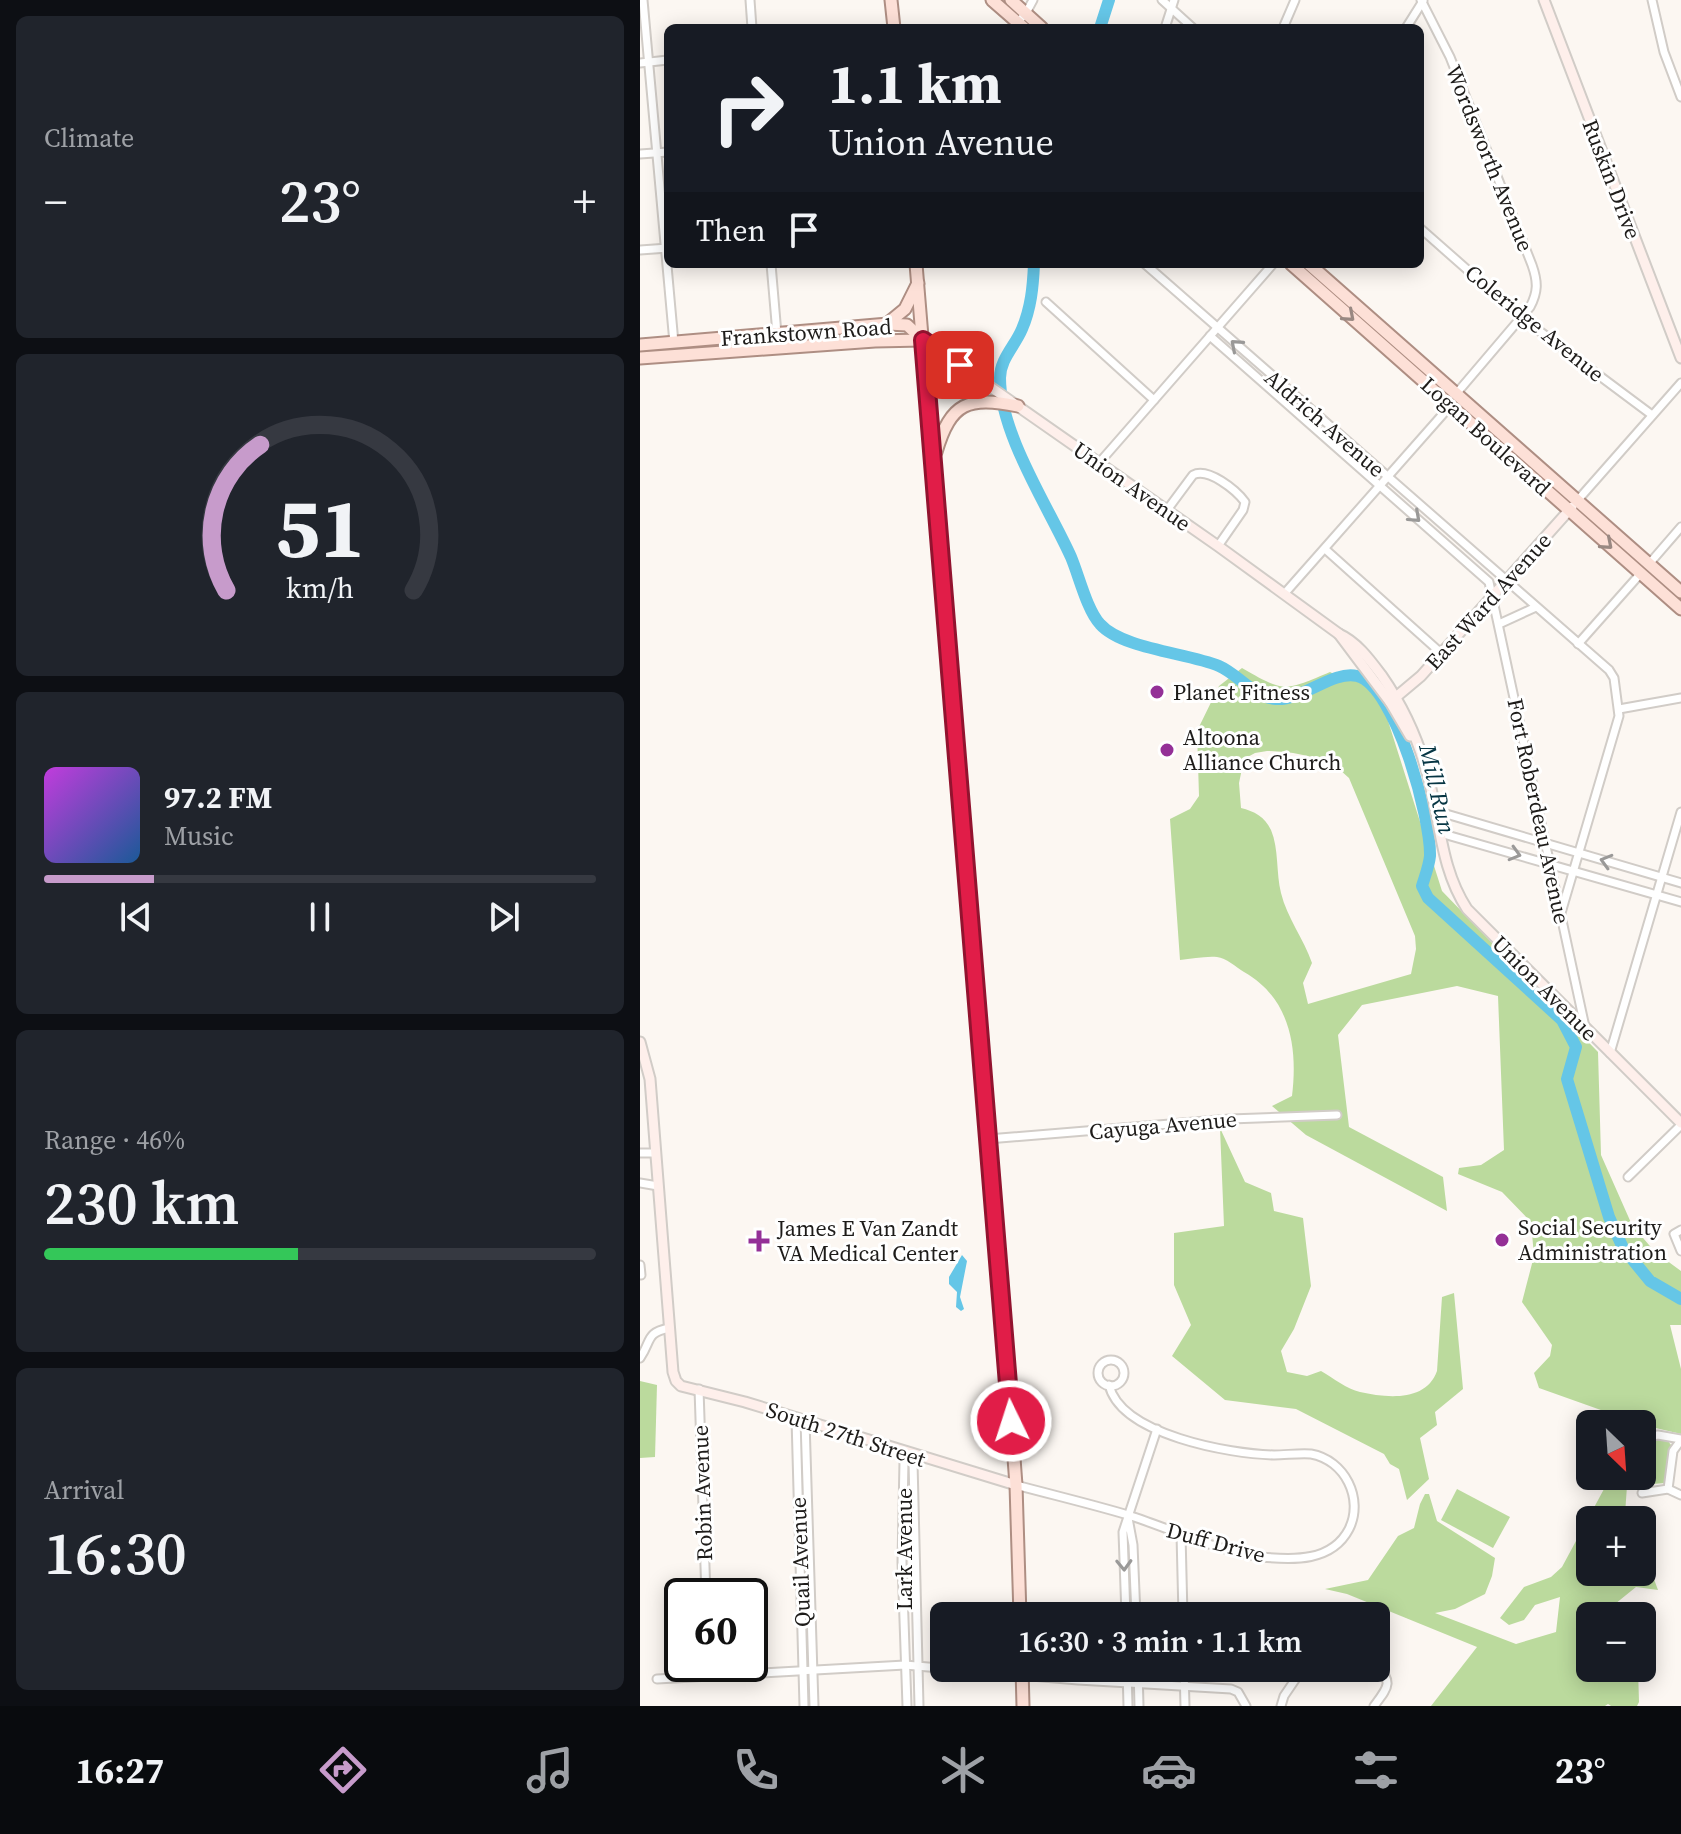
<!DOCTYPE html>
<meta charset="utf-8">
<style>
:root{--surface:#171b24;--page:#20242c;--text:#f1f3f6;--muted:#9ea1a6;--line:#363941;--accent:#c79bcb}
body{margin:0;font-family:"Source Serif 4",serif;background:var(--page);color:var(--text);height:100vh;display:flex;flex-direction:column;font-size:30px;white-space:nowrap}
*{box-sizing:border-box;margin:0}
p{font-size:26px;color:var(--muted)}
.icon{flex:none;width:44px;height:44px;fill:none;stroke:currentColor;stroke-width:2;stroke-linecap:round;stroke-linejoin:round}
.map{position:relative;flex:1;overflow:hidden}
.drawer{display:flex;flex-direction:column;gap:16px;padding:16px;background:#0d0f14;width:640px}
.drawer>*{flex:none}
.guide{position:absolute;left:24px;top:24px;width:760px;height:244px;border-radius:12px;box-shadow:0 4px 20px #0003;background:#171b24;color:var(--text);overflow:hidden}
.needle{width:52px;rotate:155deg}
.fabs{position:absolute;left:936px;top:1410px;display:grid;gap:16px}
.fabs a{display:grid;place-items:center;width:80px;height:80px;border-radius:12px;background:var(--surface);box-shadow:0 4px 20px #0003;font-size:40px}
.speed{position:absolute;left:24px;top:1578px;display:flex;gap:16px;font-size:40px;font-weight:700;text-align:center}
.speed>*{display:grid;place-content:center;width:104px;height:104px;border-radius:50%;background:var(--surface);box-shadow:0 4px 20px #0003;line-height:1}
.speed .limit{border:4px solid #111;border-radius:12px;background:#fff;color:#111}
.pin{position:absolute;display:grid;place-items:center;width:68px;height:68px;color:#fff;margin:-34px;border-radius:16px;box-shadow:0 4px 12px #0006}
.me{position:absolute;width:88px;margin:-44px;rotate:356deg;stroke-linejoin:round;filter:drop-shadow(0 0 6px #0008)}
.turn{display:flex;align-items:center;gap:28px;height:168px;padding:0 32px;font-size:36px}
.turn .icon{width:104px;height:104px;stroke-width:2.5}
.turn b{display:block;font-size:56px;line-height:68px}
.then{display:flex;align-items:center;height:76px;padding:0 32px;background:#0003;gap:16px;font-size:30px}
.big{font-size:60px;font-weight:600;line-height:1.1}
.drawer .widget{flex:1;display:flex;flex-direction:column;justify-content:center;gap:12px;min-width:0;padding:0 28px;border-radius:12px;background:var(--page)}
.drawer .dial{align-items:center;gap:0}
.dial svg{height:208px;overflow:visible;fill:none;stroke:var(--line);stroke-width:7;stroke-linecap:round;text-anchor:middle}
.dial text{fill:var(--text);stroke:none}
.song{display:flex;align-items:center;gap:24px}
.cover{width:96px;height:96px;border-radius:12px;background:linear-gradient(135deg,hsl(290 70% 55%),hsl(210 70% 35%))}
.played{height:8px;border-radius:4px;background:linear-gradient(90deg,var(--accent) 20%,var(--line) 20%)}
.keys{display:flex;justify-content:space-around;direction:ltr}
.heat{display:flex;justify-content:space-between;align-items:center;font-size:44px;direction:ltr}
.charge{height:12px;border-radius:6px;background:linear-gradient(90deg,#34c759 46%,var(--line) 0)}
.trip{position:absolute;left:290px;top:1602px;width:460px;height:80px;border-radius:12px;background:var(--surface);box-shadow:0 4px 20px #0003;font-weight:600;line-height:80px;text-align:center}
.tabs{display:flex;height:128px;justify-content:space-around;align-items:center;background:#090b0e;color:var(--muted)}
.tabs .icon{width:56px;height:56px}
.tabs .active{color:var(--accent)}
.tabs b{font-size:36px;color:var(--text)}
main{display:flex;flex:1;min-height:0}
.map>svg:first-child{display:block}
.green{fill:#bbda9d;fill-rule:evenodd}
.water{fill:#65c6e7}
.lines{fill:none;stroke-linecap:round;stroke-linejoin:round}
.river{stroke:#65c6e7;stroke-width:12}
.street-casing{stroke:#d1ccc7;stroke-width:11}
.secondary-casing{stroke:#d1ccc7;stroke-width:13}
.primary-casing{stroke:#ae8e83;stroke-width:15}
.street{stroke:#fff;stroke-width:7}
.secondary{stroke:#feefeb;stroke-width:9}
.primary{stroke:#fde0d7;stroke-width:11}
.oneway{stroke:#998882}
.oneway2{stroke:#9a9998}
.route-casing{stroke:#92132f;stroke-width:20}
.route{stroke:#e11d48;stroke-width:14}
.poi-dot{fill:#943097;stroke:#fff;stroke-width:3}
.labels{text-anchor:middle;stroke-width:6;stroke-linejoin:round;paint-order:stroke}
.street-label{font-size:22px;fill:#1e1c1a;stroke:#fff}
.poi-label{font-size:22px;fill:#1e1c1a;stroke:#fff;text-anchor:start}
.water-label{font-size:24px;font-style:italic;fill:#063543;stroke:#fff}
</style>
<main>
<section class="drawer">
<div class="widget"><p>Climate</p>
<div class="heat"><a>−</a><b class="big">23°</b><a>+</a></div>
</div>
<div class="widget dial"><svg viewBox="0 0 100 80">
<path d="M14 69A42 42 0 1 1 86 69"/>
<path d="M14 69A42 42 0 0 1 27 13" stroke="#c79bcb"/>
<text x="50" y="56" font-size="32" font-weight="700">51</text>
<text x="50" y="72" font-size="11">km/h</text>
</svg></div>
<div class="widget">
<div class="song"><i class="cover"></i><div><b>97.2 FM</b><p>Music</p></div></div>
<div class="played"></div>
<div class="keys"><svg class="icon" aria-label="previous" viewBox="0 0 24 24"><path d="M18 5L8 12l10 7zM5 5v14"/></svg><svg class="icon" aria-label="pause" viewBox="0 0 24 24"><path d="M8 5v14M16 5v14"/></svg><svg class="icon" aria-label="next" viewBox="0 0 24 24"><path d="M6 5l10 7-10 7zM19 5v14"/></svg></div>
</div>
<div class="widget"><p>Range · 46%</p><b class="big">230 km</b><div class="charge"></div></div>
<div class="widget"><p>Arrival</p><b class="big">16:30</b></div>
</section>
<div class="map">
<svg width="1041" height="1706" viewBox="0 0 1041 1706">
<rect width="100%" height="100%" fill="#fcf7f2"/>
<g class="green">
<path d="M602 668C645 693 645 691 690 672L705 680 721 681 742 702 802 891 958 1052 961 1155 992 1225 1015 1252 1041 1271V1325H1030L1041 1369V1434L1003 1425 899 1388 894 1373 910 1356 912 1345 882 1302 894 1256 891 1222 862 1192 818 1174 819 1168 841 1165 864 1150 858 996 817 986 722 1005 698 1035 709 1127 803 1177 807 1211 666 1135 632 1106 652 1096C658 1047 650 998 604 972 596 967 586 958 577 957 565 956 552 959 540 960L530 819 550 809 559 796 557 731 579 686ZM627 751C657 752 687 757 709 778L775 936 776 949 771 974 668 1004 663 983 672 963C664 939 647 918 641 893 636 873 639 849 631 830 625 817 614 811 601 808L599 783 604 759 615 753Z"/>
<path d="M580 1128 605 1182 631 1193 634 1211 663 1218 671 1286 654 1329 641 1351 647 1372 667 1376 681 1371C693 1378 707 1389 720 1392 747 1398 786 1402 797 1371L802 1297 814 1293 823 1389 795 1412 797 1425 780 1438 789 1479 767 1500 759 1469 750 1464 744 1454 656 1409 585 1400 532 1356 551 1325 534 1285V1233L584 1226Z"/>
<path d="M0 1381 17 1385 15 1457 0 1458Z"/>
<path d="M1009 1439 1028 1441 1031 1445 1025 1483 987 1486 985 1514 983 1520H950V1572H1002V1547L1018 1590 996 1587 975 1604 984 1616H950V1668H998L999 1702 997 1706H971L968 1704 965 1706H791L837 1647 707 1594 685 1589 728 1580 758 1536 774 1528 780 1504 785 1494H789L797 1521 855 1558 852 1576 845 1594 815 1609 795 1613 876 1644 916 1632 920 1597 895 1605 884 1620 869 1625 860 1618 884 1587 911 1577 922 1567 971 1476H1002V1442Z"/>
<path d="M817 1489 870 1517 853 1548 801 1520Z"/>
</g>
<path class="water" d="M322 1255 327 1261 320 1297 324 1309 321 1311 316 1307 317 1292 309 1284V1277Z"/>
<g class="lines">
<g class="river">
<path d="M460 28 469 0"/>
<path d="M394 264C393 287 391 308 382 329 375 346 360 359 360 378 360 434 408 506 431 557 439 576 447 610 460 624 482 649 548 653 579 666 598 674 615 698 636 699 662 701 693 670 717 676 756 686 791 820 790 856 789 866 785 876 782 886L788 898 922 1020 936 1047 927 1079 969 1217 983 1248 1010 1281 1041 1299"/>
</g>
<g class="street-casing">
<g id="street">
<path d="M3 0 34 343"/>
<path d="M110 0 112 28"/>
<path d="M522 0 553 28"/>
<path d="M781 0 810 57 892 265C898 282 898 292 890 307L816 394"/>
<path d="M1012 0 1024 52 1041 97"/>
<path d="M373 28 386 13 393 0"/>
<path d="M525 28 534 0"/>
<path d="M643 28 655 0"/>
<path d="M766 28 783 1"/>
<path d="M0 63 28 60"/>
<path d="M0 154 28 152"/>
<path d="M780 228 882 318 1012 415"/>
<path d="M0 250 28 248"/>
<path d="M131 264 137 334"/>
<path d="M505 264 969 670 974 678 979 716 921 913"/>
<path d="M406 302 514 400"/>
<path d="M570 336 849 582 945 1027"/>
<path d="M459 463 633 264"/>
<path d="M937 501 1041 383"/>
<path d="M527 510 553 475C568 467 596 490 605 502L603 510 578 546"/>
<path d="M685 549 801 653"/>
<path d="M1009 564 1041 527"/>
<path d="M645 593 811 405"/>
<path d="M859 624 896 607"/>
<path d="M938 644 1001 573"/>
<path d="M979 709 1041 698"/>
<path d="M796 811 1041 883"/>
<path d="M800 833 1041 902"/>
<path d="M970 1053 1041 812"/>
<path d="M348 1139 590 1119 697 1115"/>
<path d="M0 1153H15"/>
<path d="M988 1177 1041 1125"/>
<path d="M0 1183 18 1186"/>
<path d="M1041 1230 1034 1234 1041 1251"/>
<path d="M0 1265 1 1275"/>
<path d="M0 1358C12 1341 5 1333 29 1328"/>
<circle cx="471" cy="1373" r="13"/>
<path d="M59 1389 66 1596"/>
<path d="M156 1418 164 1706"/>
<path d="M165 1421 174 1706"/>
<path d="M1002 1438 1018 1435 1041 1439"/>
<path d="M270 1455 273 1462 279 1706"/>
<path d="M376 1485C413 1495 451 1504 488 1515 532 1529 576 1551 622 1557 653 1560 692 1562 709 1529 724 1499 705 1460 671 1454 659 1453 646 1455 634 1455 590 1454 481 1435 469 1385"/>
<path d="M1028 1489 1033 1451 1041 1440"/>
<path d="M1002 1493 1028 1489 1041 1495"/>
<path d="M488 1518 493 1545 496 1616"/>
<path d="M541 1534 543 1616"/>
<path d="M486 1616 483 1532 517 1429"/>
<path d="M487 1668 488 1706"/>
<path d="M498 1668 499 1706"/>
<path d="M544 1668 545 1706"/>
<path d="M17 1679 265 1665 438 1680 591 1689 598 1692 606 1706"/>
<path d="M267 1706 262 1562 264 1461 270 1455"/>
<path d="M641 1706 644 1696 663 1668"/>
<path d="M734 1706C749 1686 753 1683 736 1663"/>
</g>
</g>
<g class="secondary-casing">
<g id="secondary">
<path d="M904 0 1041 358"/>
<path d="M283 340 578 546 699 634C717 642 730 660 742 676 767 712 783 750 792 793 801 834 804 874 827 909L1041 1123"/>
<path d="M699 634 750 702 770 736"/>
<path d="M750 702 781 676 932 507"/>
<path d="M0 1042 10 1079 33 1372 36 1381 41 1386 105 1402 376 1485"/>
</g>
</g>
<g class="primary-casing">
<g id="primary">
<path d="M251 0 254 28"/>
<path d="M352 0 384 28"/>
<path d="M371 0 402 28"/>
<path d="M276 264 367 1364 376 1485 380 1616"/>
<path d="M651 264 1041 609"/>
<path d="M669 264 1041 592"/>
<path d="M248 323 265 309 278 283"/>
<path d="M0 345 248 324 267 325 283 340"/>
<path d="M0 358 235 341 283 340"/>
<path d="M296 452C311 402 328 396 378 406"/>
<path d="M382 1668 383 1706"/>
</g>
</g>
<use href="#street" class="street"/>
<use href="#secondary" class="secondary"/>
<use href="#primary" class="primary"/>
</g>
<defs><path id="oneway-chevron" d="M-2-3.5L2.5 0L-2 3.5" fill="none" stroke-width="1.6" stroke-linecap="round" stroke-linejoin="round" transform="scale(2)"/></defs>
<g class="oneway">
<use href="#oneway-chevron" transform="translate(709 316) rotate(41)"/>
<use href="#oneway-chevron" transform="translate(967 544) rotate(41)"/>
</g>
<g class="oneway2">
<use href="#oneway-chevron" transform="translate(596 345) rotate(-139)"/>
<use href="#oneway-chevron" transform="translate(775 517) rotate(42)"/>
<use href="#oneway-chevron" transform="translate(875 854) rotate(16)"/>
<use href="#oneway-chevron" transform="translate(966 861) rotate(-164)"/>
<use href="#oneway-chevron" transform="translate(484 1565) rotate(88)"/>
</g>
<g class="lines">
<g class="route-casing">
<path id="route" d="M320 365 283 340 371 1421"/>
</g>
<use href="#route" class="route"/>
</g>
<g class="poi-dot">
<circle cx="517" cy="692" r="8"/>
<circle cx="527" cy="750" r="8"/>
<circle cx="862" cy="1240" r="8"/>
<path d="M115 1229h8v8h8v8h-8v8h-8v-8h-8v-8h8z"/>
</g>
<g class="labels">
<g class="street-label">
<text transform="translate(850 158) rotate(68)" y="8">Wordsworth Avenue</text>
<text transform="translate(972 179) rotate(69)" y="8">Ruskin Drive</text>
<text transform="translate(895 323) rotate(39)" y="8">Coleridge Avenue</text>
<text transform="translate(166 332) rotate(-4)" y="8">Frankstown Road</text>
<text transform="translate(685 423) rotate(41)" y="8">Aldrich Avenue</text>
<text transform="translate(846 436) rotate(42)" y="8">Logan Boulevard</text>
<text transform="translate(492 486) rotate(35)" y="8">Union Avenue</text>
<text transform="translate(848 601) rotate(-48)" y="8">East Ward Avenue</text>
<text transform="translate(899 811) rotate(78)" y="8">Fort Roberdeau Avenue</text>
<text transform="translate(905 988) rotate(45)" y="8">Union Avenue</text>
<text transform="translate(523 1125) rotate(-5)" y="8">Cayuga Avenue</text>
<text transform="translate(206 1434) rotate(18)" y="8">South 27th Street</text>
<text transform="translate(62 1493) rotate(-92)" y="8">Robin Avenue</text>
<text transform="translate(576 1542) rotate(15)" y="8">Duff Drive</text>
<text transform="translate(264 1549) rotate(-90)" y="8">Lark Avenue</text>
<text transform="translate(160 1562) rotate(-92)" y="8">Quail Avenue</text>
</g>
<g class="poi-label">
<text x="533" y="700">Planet Fitness</text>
<text x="543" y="745">Altoona<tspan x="543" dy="25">Alliance Church</tspan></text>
<text x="878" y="1235">Social Security<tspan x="878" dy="25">Administration</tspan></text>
<text x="137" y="1236">James E Van Zandt<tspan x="137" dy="25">VA Medical Center</tspan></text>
</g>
<g class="water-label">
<text transform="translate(797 789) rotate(77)" y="8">Mill Run</text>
</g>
</g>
</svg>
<div class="fabs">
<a><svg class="needle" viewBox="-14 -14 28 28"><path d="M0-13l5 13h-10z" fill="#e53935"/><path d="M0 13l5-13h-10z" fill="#9ea1a6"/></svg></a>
<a>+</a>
<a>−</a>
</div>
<div class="speed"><div class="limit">60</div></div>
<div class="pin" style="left:320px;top:365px;background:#d93025"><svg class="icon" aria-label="arrive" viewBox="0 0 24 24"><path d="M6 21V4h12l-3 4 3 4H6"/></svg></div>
<svg class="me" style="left:371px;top:1421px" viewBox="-20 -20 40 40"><circle r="17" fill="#e11d48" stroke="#fff" stroke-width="3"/><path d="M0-11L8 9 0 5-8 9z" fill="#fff"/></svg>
<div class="trip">16:30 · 3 min · 1.1 km</div>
<div class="guide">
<div class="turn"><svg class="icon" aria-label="right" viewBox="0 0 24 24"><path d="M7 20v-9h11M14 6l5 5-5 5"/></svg><div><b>1.1 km</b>Union Avenue</div></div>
<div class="then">Then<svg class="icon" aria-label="arrive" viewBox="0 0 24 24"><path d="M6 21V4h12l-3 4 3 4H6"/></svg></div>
</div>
</div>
</main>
<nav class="tabs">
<b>16:27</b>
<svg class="icon active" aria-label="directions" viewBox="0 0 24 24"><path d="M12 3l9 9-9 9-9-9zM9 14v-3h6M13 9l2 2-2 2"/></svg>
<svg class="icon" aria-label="music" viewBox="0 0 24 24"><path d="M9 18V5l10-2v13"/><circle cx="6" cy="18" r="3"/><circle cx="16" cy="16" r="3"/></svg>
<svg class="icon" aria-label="phone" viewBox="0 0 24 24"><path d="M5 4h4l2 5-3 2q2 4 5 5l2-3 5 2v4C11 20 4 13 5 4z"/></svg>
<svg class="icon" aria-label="climate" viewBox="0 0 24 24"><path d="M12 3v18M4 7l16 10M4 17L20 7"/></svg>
<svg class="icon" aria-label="car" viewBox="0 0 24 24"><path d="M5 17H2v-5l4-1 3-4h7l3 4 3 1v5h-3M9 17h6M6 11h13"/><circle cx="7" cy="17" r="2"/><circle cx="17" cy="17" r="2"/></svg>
<svg class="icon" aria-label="filters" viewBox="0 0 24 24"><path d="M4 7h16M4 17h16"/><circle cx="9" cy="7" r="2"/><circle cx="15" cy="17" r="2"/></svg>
<b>23°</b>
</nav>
